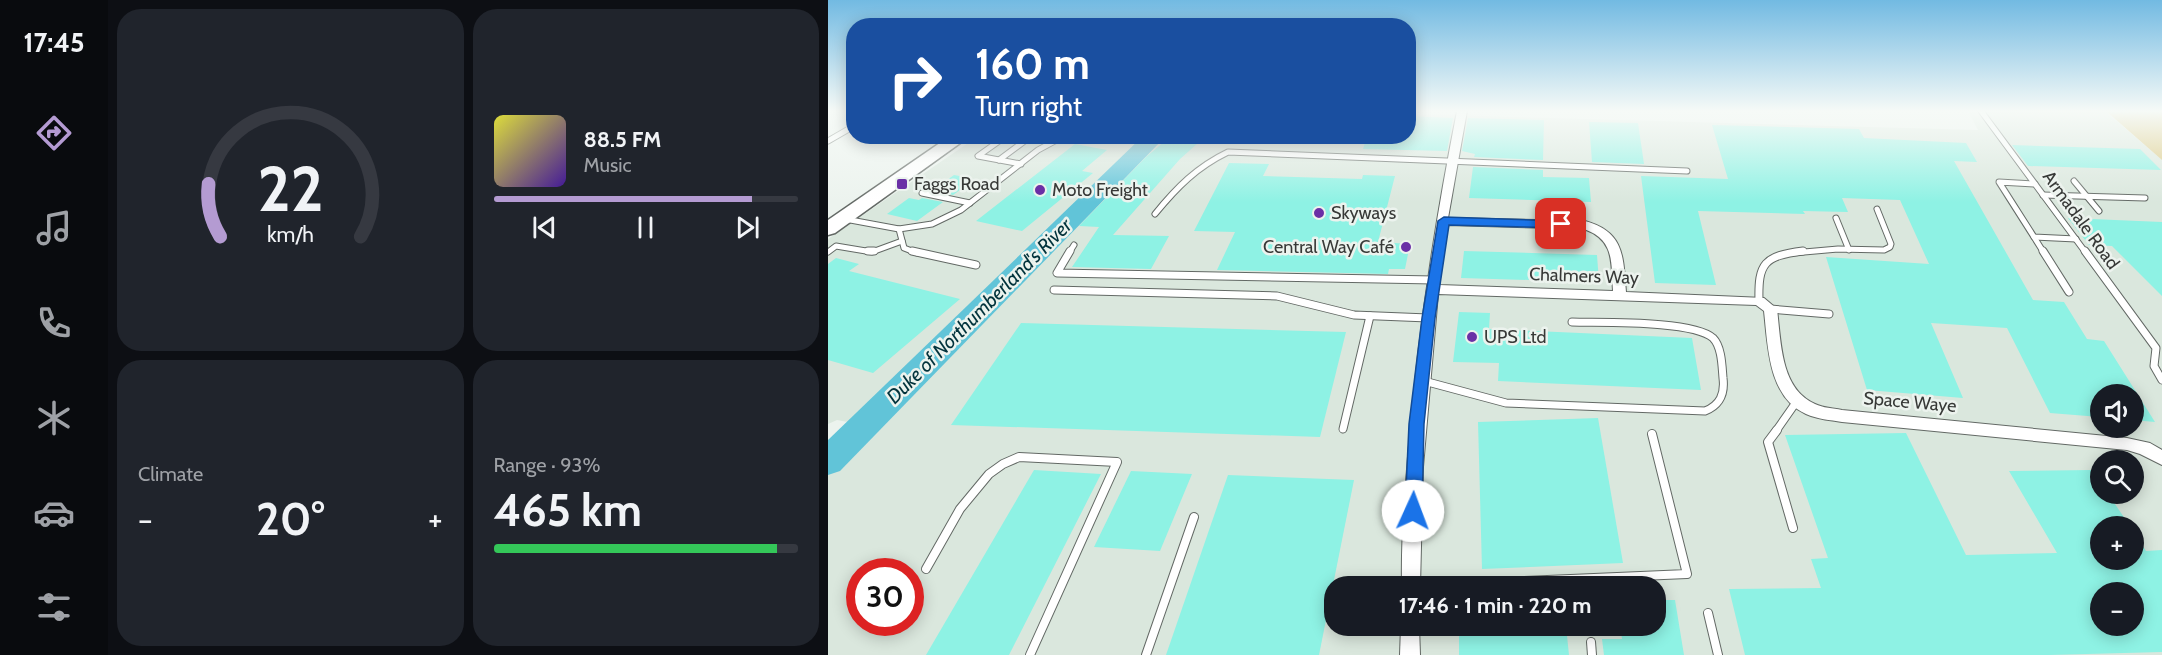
<!DOCTYPE html>
<meta charset="utf-8">
<style>
:root{--surface:#171b24;--page:#20242c;--text:#f1f3f6;--muted:#9ea1a6;--line:#363941;--accent:#b49bd2}
body{margin:0;font-family:Cabin,sans-serif;background:var(--page);color:var(--text);height:100vh;display:flex;flex-direction:column;font-size:22px;white-space:nowrap}
*{box-sizing:border-box;margin:0}
p{font-size:20px;color:var(--muted)}
.icon{flex:none;width:33px;height:33px;fill:none;stroke:currentColor;stroke-width:2;stroke-linecap:round;stroke-linejoin:round}
.map{position:relative;flex:1;overflow:hidden}
.drawer{display:flex;flex-direction:column;gap:9px;padding:9px;background:#0d0f14;width:720px}
.drawer>*{flex:none}
.banner{position:absolute;left:18px;top:18px;width:570px;height:126px;border-radius:24px;box-shadow:0 3px 15px #0003;background:#1a4fa0;color:#fff;overflow:hidden}
.controls{position:absolute;left:1262px;top:384px;display:grid;gap:12px}
.controls a{display:grid;place-items:center;width:54px;height:54px;border-radius:50%;background:var(--surface);box-shadow:0 3px 15px #0003;font-size:30px}
.speed{position:absolute;left:18px;top:558px;display:flex;gap:12px;font-size:30px;font-weight:700;text-align:center}
.speed>*{display:grid;place-content:center;width:78px;height:78px;border-radius:50%;background:var(--surface);box-shadow:0 3px 15px #0003;line-height:1}
.speed .limit{border:9px solid #d22;background:#fff;color:#111}
.pin{position:absolute;display:grid;place-items:center;width:51px;height:51px;color:#fff;margin:-26px;border-radius:12px;box-shadow:0 3px 9px #0006}
.me{position:absolute;width:66px;margin:-33px;rotate:2deg;stroke-linejoin:round;filter:drop-shadow(0 0 4px #0008)}
.turn{display:flex;align-items:center;gap:21px;height:126px;padding:0 30px;font-size:27px}
.turn .icon{width:78px;height:78px;stroke-width:2.5}
.turn b{display:block;font-size:42px;line-height:51px}
.big{font-size:45px;font-weight:700;line-height:1.1}
.drawer .widget{flex:1;display:flex;flex-direction:column;justify-content:center;gap:9px;min-width:0;padding:0 21px;border-radius:24px;background:var(--page)}
.drawer .dial{align-items:center;gap:0}
.dial svg{height:156px;overflow:visible;fill:none;stroke:var(--line);stroke-width:7;stroke-linecap:round;text-anchor:middle}
.dial text{fill:var(--text);stroke:none}
.song{display:flex;align-items:center;gap:18px}
.cover{width:72px;height:72px;border-radius:9px;background:linear-gradient(135deg,hsl(60 70% 55%),hsl(260 70% 35%))}
.played{height:6px;border-radius:3px;background:linear-gradient(90deg,var(--accent) 85%,var(--line) 85%)}
.keys{display:flex;justify-content:space-around;direction:ltr}
.heat{display:flex;justify-content:space-between;align-items:center;font-size:33px;direction:ltr}
.charge{height:9px;border-radius:4px;background:linear-gradient(90deg,#34c759 93%,var(--line) 0)}
.drawer .tiles{flex:1;display:grid;gap:9px;grid-template-columns:repeat(2,1fr)}
.trip{position:absolute;left:496px;top:576px;width:342px;height:60px;border-radius:24px;background:var(--surface);box-shadow:0 3px 15px #0003;font-weight:700;line-height:60px;text-align:center}
main{display:flex;flex:1;min-height:0}
.tabs{display:flex;flex-direction:column;width:108px;justify-content:space-around;align-items:center;background:#090b0e;color:var(--muted)}
.tabs .icon{width:42px;height:42px}
.tabs .active{color:var(--accent)}
.tabs b{font-size:27px;color:var(--text)}
.map>svg:first-child{display:block}
.built{fill:#dae7dd;fill-rule:evenodd}
.green{fill:#dbc77e}
.lines{fill:none;stroke-linecap:round;stroke-linejoin:round}
.river{fill:#61c4d8;fill-rule:evenodd}
.building{fill:#8ef2e4;fill-rule:evenodd}
.lane-far2-casing{stroke:#636965;stroke-width:7}
.lane-far1-casing{stroke:#636965;stroke-width:9}
.lane-casing{stroke:#636965;stroke-width:10}
.street-casing{stroke:#636965;stroke-width:2}
.primary-casing{stroke:#636965;stroke-width:3}
.lane-far2{stroke:#fff;stroke-width:5}
.lane-far1{stroke:#fff;stroke-width:7}
.lane{stroke:#fff;stroke-width:8}
.street{fill:#fff;fill-rule:evenodd}
.primary{fill:#fff;fill-rule:evenodd}
.route{fill:#1a73e8;stroke:#114b97;stroke-width:1.5}
.poi-dot{fill:#6a30a6;stroke:#ecf3ee;stroke-width:2}
.labels{text-anchor:middle;stroke-width:5;stroke-linejoin:round;paint-order:stroke}
.poi-label{font-size:18px;fill:#373937;stroke:#ecf3ee;text-anchor:start}
.street-label{font-size:18px;fill:#373937;stroke:#ecf3ee}
.water-label{font-size:20px;font-style:italic;fill:#02333c;stroke:#ecf3ee}
</style>
<main>
<nav class="tabs">
<b>17:45</b>
<svg class="icon active" aria-label="directions" viewBox="0 0 24 24"><path d="M12 3l9 9-9 9-9-9zM9 14v-3h6M13 9l2 2-2 2"/></svg>
<svg class="icon" aria-label="music" viewBox="0 0 24 24"><path d="M9 18V5l10-2v13"/><circle cx="6" cy="18" r="3"/><circle cx="16" cy="16" r="3"/></svg>
<svg class="icon" aria-label="phone" viewBox="0 0 24 24"><path d="M5 4h4l2 5-3 2q2 4 5 5l2-3 5 2v4C11 20 4 13 5 4z"/></svg>
<svg class="icon" aria-label="climate" viewBox="0 0 24 24"><path d="M12 3v18M4 7l16 10M4 17L20 7"/></svg>
<svg class="icon" aria-label="car" viewBox="0 0 24 24"><path d="M5 17H2v-5l4-1 3-4h7l3 4 3 1v5h-3M9 17h6M6 11h13"/><circle cx="7" cy="17" r="2"/><circle cx="17" cy="17" r="2"/></svg>
<svg class="icon" aria-label="filters" viewBox="0 0 24 24"><path d="M4 7h16M4 17h16"/><circle cx="9" cy="7" r="2"/><circle cx="15" cy="17" r="2"/></svg>
</nav>
<section class="drawer">
<div class="tiles">
<div class="widget dial"><svg viewBox="0 0 100 80">
<path d="M14 69A42 42 0 1 1 86 69"/>
<path d="M14 69A42 42 0 0 1 8 42" stroke="#b49bd2"/>
<text x="50" y="56" font-size="32" font-weight="700">22</text>
<text x="50" y="72" font-size="11">km/h</text>
</svg></div>
<div class="widget">
<div class="song"><i class="cover"></i><div><b>88.5 FM</b><p>Music</p></div></div>
<div class="played"></div>
<div class="keys"><svg class="icon" aria-label="previous" viewBox="0 0 24 24"><path d="M18 5L8 12l10 7zM5 5v14"/></svg><svg class="icon" aria-label="pause" viewBox="0 0 24 24"><path d="M8 5v14M16 5v14"/></svg><svg class="icon" aria-label="next" viewBox="0 0 24 24"><path d="M6 5l10 7-10 7zM19 5v14"/></svg></div>
</div>
<div class="widget"><p>Climate</p>
<div class="heat"><a>−</a><b class="big">20°</b><a>+</a></div>
</div>
<div class="widget"><p>Range · 93%</p><b class="big">465 km</b><div class="charge"></div></div>
</div>
</section>
<div class="map">
<svg width="1334" height="655" viewBox="0 0 1334 655">
<rect width="100%" height="100%" fill="#ecf3ee"/>
<g class="built">
<path d="M1140 111H1277L1334 160V655H0V473L302 167 336 137 580 136 581 114 1150 130ZM1272 394H1305V428H1272ZM1272 460H1305V494H1272ZM1272 526H1305V560H1272ZM32 572H82V622H32ZM507 586H828V626H507ZM1272 592H1305V626H1272Z"/>
<path d="M149 137H321L25 423 9 420 0 424V239Z"/>
</g>
<path class="green" d="M1278 111H1334V160Z"/>
<g class="lines">
<path class="river" d="M315 136H338L12 471 0 475V440Z"/>
</g>
<g class="building">
<path d="M580 116 625 118 619 151 535 149 539 136H580Z"/>
<path d="M640 118 716 120 715 160 646 157 647 154 634 151Z"/>
<path d="M761 122 810 123 816 164 764 162Z"/>
<path d="M884 125 1031 129 1036 138 1138 143 1149 162 1126 161 1205 300 1236 302 1259 339 1276 341 1327 422 1305 420V394H1272V417L1222 413 1179 328 1103 323 1135 398 1039 390 998 257 1101 264 1072 200 1014 198 1020 212 975 211 977 214 870 211 888 285 827 283 813 176 900 179Z"/>
<path d="M343 136H378L352 159 285 235 341 236 323 269 244 267 271 227 251 226 318 157Z"/>
<path d="M247 144 279 150 254 171 265 173 194 231 148 221Z"/>
<path d="M1184 145 1312 149 1333 170 1200 166Z"/>
<path d="M401 163 441 164 435 176 534 179 535 175 567 176 550 242 582 244 577 269H561L560 274 389 270 407 232 366 231Z"/>
<path d="M645 167 715 170V177L761 178 763 202 641 198Z"/>
<path d="M126 175 143 178 139 181 143 182 125 195 105 190Z"/>
<path d="M81 198 91 200 94 198 115 202 89 221 59 214Z"/>
<path d="M1240 218 1334 222V296L1284 246 1261 245Z"/>
<path d="M636 251 769 255 771 282 633 278Z"/>
<path d="M8 258 31 264 21 271 132 299 45 373 0 360V264Z"/>
<path d="M631 312 662 313 661 329 864 338 873 390 670 381 671 363 625 362Z"/>
<path d="M193 323 518 332 492 437 123 425Z"/>
<path d="M770 418 795 563 654 569 650 422Z"/>
<path d="M1078 433 1138 555 1229 553 1181 471 1263 470 1272 482V494H1280L1302 526H1272V560H1305V531L1318 551 1334 550V652L1221 655H917L901 589 993 588 983 559 1000 558 957 435ZM1272 592H1305V626H1272Z"/>
<path d="M206 470 273 474 181 655H98Z"/>
<path d="M303 471 364 474 332 551 266 547Z"/>
<path d="M400 475 526 480 491 655H338Z"/>
<path d="M828 600H847L856 655H776L774 639H794L792 626H828Z"/>
<path d="M631 626H738L741 655H631Z"/>
</g>
<g class="lines">
<g class="lane-far2-casing">
<g id="lane-far2">
<path d="M1153 111 1258 253"/>
<path d="M174 139 150 156 193 164"/>
<path d="M0 141 26 126"/>
<path d="M171 160 198 140"/>
<path d="M1246 181 1271 211"/>
<path d="M1207 184 1171 182 1206 237 1248 239"/>
<path d="M94 193 142 203"/>
<path d="M1215 195 1317 198"/>
<path d="M327 214C349 187 369 167 400 152L859 171"/>
<path d="M1008 218 1021 250"/>
<path d="M17 219 71 229 104 224 133 210 210 150 236 136"/>
<path d="M71 229 76 248 89 253"/>
<path d="M1206 237 1216 253"/>
<path d="M0 252 8 246 44 252 74 241"/>
<path d="M241 253 246 245"/>
<path d="M965 253 1010 249 1056 250 1062 247 1063 244 1049 209"/>
</g>
</g>
<g class="lane-far1-casing">
<g id="lane-far1">
<path d="M40 251H46"/>
<path d="M84 251 148 265"/>
<path d="M242 251 229 273 606 280"/>
<path d="M1215 251 1241 292"/>
<path d="M1257 251 1328 348 1326 366 1334 380"/>
<path d="M226 290 449 296 526 315 600 318"/>
<path d="M931 301C930 263 936 256 975 251"/>
<path d="M942 309 1001 314"/>
<path d="M596 381 678 403 877 411C892 405 897 394 895 378 894 367 894 347 885 338 865 320 773 323 744 322"/>
<path d="M515 429 542 316"/>
<path d="M948 431 969 401"/>
</g>
</g>
<g class="lane-casing">
<g id="lane">
<path d="M949 430 940 442 965 528"/>
<path d="M98 569 132 509 161 474 175 464 191 457 289 462 202 655"/>
<path d="M583 586 859 574 824 434"/>
<path d="M880 613 890 655"/>
<path d="M763 642 764 655"/>
<path d="M318 655 366 517"/>
</g>
</g>
<g class="street-casing">
<g id="street">
<path d="M629 111H639L620 218 757 221C797 232 795 257 798 292L936 298 949 309C953 341 952 389 987 404 995 408 1005 408 1014 410L1299 438 1322 443 1334 450V465L1312 454 1299 450 1014 422C1002 420 989 419 978 414 940 397 940 346 936 311L928 305 610 294 595 467 592 586H574C573 540 577 492 581 445 590 333 607 222 629 111ZM619 225 756 229C787 240 783 262 785 291L611 285Z"/>
<path d="M573 626H591L592 655H572Z"/>
</g>
</g>
<g class="primary-casing">
<path id="primary" d="M122 136H142L7 233 0 235V220Z"/>
</g>
<use href="#lane-far2" class="lane-far2"/>
<use href="#lane-far1" class="lane-far1"/>
<use href="#lane" class="lane"/>
<use href="#street" class="street"/>
<use href="#primary" class="primary"/>
</g>
<linearGradient id="sky" x2="0" y2="1"><stop stop-color="#72bae2"/><stop offset="0.55" stop-color="#f6faf7"/><stop offset="1" stop-color="#f6faf7" stop-opacity="0"/></linearGradient>
<rect width="1334" height="202" fill="url(#sky)"/>
<path class="route" d="M616 217 733 221 739 224 733 228 621 225 607 318 596 424 594 511 591 516 585 518 579 516 577 511 581 424 594 318 610 221Z"/>
<g class="poi-dot">
<rect x="68" y="178" width="12" height="12" rx="3"/>
<circle cx="212" cy="190" r="6"/>
<circle cx="491" cy="213" r="6"/>
<circle cx="578" cy="247" r="6"/>
<circle cx="644" cy="337" r="6"/>
</g>
<g class="labels">
<g class="poi-label">
<text x="86" y="190">Faggs Road</text>
<text x="224" y="196">Moto Freight</text>
<text x="503" y="219">Skyways</text>
<text x="566" y="253" text-anchor="end">Central Way Café</text>
<text x="656" y="343">UPS Ltd</text>
</g>
<g class="street-label">
<text transform="translate(1253 220) rotate(54)" y="6">Armadale Road</text>
<text transform="translate(756 276) rotate(2)" y="6">Chalmers Way</text>
<text transform="translate(1082 402) rotate(5)" y="6">Space Waye</text>
</g>
<g class="water-label">
<text transform="translate(151 311) rotate(-45)" y="7">Duke of Northumberland's River</text>
</g>
</g>
</svg>
<div class="controls">
<a><svg class="icon" aria-label="sound" viewBox="0 0 24 24"><path d="M4 9h4l5-4v14l-5-4H4zM17 9q2 3 0 6"/></svg></a>
<a><svg class="icon" aria-label="search" viewBox="0 0 24 24"><circle cx="10" cy="10" r="6"/><path d="M15 15l6 6"/></svg></a>
<a>+</a>
<a>−</a>
</div>
<div class="speed"><div class="limit">30</div></div>
<div class="pin" style="left:733px;top:224px;background:#d93025"><svg class="icon" aria-label="arrive" viewBox="0 0 24 24"><path d="M6 21V4h12l-3 4 3 4H6"/></svg></div>
<svg class="me" style="left:585px;top:511px" viewBox="-20 -20 40 40"><circle r="19" fill="#fff"/><path d="M0-13L10 11 0 6-10 11z" fill="#1a73e8"/></svg>
<div class="trip">17:46 · 1 min · 220 m</div>
<div class="banner">
<div class="turn"><svg class="icon" aria-label="right" viewBox="0 0 24 24"><path d="M7 20v-9h11M14 6l5 5-5 5"/></svg><div><b>160 m</b>Turn right</div></div>
</div>
</div>
</main>
